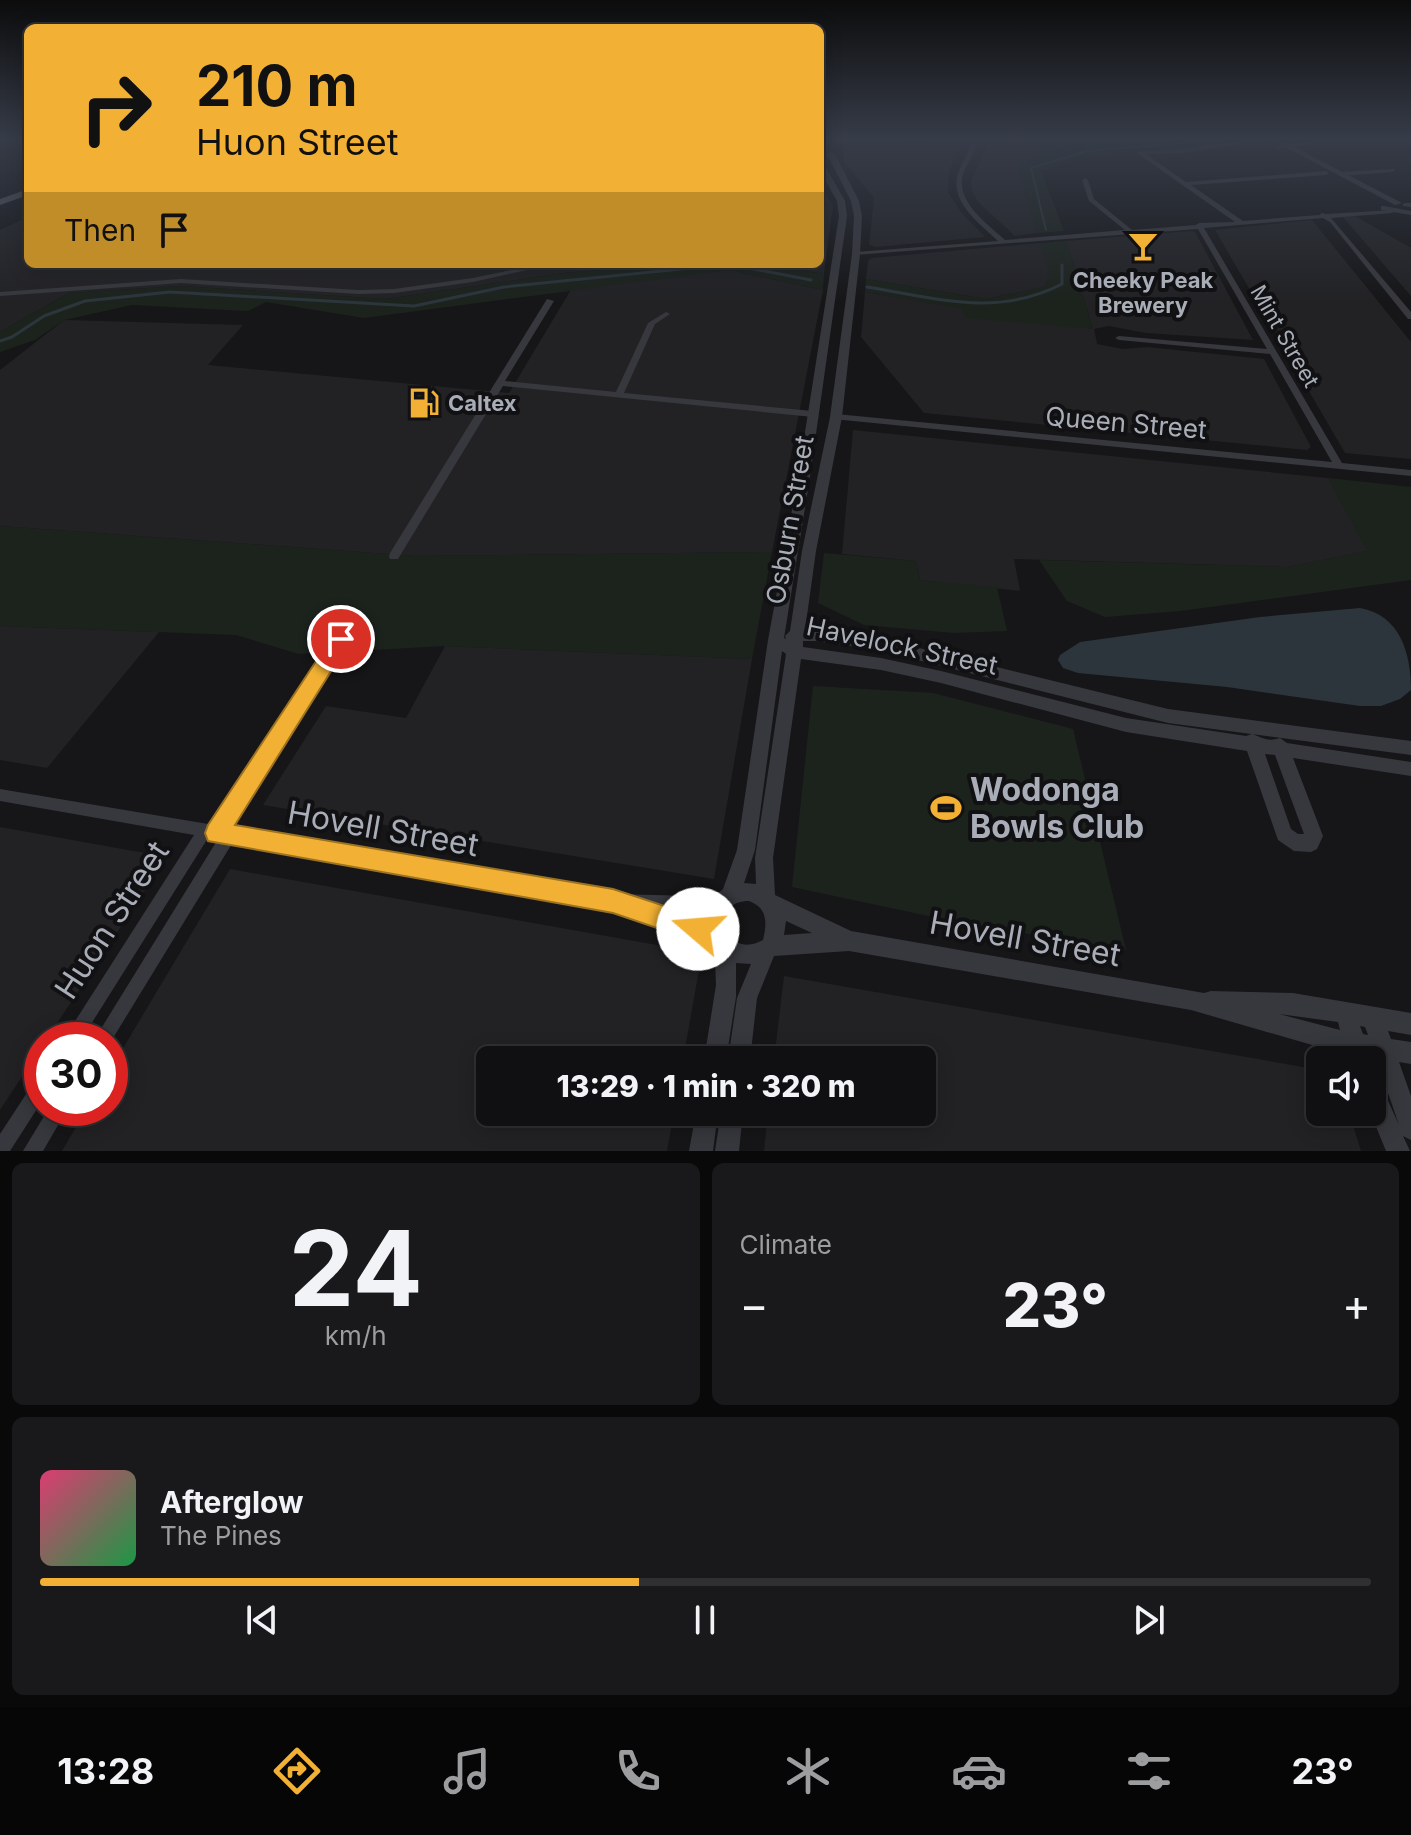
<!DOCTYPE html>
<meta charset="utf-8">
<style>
:root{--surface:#101012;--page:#19191b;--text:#f1f3f6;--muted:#9c9d9f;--line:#303032;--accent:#f2b134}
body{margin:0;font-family:Inter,sans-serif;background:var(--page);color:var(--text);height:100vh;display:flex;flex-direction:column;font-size:30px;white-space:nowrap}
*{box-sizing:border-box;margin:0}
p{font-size:26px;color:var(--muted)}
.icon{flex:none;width:44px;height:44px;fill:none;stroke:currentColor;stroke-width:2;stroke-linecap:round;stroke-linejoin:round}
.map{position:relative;height:1151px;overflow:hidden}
.side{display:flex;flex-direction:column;gap:12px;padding:12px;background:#09090a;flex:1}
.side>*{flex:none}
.banner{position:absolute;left:24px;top:24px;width:800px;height:244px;border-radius:12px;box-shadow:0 4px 20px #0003,0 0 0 2px var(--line);background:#f2b134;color:#111;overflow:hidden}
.controls{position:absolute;left:1306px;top:1046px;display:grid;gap:16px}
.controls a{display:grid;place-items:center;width:80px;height:80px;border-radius:12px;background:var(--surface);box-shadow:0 4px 20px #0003,0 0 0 2px var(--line);font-size:40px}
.speed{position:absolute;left:24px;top:1022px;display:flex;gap:16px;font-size:40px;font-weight:700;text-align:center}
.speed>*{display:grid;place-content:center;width:104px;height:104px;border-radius:50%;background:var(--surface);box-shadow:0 4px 20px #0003,0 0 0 2px var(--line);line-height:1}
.speed .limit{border:12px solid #d22;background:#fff;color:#111}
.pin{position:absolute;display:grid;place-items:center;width:68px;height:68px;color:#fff;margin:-34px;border:4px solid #fff;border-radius:50%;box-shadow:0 2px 8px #0007}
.me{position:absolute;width:88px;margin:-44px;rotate:288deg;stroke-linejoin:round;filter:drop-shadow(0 0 6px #0008)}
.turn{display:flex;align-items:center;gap:28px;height:168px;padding:0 40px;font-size:36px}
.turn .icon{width:104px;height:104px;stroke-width:2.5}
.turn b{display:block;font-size:56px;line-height:68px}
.then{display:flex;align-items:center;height:76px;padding:0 40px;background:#0003;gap:16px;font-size:30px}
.big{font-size:60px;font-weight:800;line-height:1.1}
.side .tile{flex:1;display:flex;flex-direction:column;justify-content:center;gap:12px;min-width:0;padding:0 28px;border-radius:12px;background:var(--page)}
.side .dial{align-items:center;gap:0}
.dial b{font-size:104px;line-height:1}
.song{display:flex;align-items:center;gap:24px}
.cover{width:96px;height:96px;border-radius:12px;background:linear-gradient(135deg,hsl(340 70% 55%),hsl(140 70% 35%))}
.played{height:8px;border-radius:4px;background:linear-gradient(90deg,var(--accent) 45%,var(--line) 45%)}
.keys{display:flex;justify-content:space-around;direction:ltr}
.heat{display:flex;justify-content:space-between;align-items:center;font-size:44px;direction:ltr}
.side .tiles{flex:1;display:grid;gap:12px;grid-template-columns:1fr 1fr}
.tile:last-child{grid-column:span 2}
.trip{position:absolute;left:476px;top:1046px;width:460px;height:80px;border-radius:12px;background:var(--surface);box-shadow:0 4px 20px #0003,0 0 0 2px var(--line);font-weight:800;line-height:80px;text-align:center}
.menu{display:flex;height:128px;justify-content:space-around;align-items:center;background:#060607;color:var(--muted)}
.menu .icon{width:56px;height:56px}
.menu .active{color:var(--accent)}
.menu b{font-size:36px;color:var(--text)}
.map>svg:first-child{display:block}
.built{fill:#222225}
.green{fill:#1c231d}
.water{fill:#2c353c}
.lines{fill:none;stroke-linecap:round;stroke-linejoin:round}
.stream-far1{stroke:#2c353c;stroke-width:2}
.stream{stroke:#2c353c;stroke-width:3}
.minor{fill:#37383d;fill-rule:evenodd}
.tertiary{fill:#37383d;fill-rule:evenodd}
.primary{fill:#53555c;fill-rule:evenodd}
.route{fill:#f2b134;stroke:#9d7322;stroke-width:2}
.labels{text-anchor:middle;stroke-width:8;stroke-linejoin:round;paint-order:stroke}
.far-poi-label{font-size:22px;font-weight:bold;fill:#a8adb8;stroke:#111113}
.far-street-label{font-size:22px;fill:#a8adb8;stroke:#111113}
.street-label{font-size:26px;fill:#a8adb8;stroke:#111113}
.near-poi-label{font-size:32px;font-weight:bold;fill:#a8adb8;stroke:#111113;text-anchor:start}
.near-street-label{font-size:32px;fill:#a8adb8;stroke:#111113}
</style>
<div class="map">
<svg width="1411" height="1151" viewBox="0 0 1411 1151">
<rect width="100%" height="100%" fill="#161618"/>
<g class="built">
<path d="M963 140 949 171 948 192 961 212 985 237 876 247 869 245 874 198 844 161 843 148Z"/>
<path d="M985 140H1104L1047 152 1025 191 1038 233 1015 236 978 202 972 191 971 181 986 148Z"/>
<path d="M820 182 833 206 824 274 760 264H820Z"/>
<path d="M1355 216 1411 248V296L1343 217Z"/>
<path d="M28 217V264H678L564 273 386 299 181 286 69 293 0 332V230Z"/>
<path d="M1312 220 1411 342V459L1345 453 1215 230Z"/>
<path d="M1191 231 1195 232 1253 340 1146 333 1109 326 1094 329 1097 344 1123 349 1147 347 1264 359 1311 447 1307 450 924 413 861 337 865 292 1093 329 1066 241Z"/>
<path d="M1040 243 1050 273 1045 287 986 299 866 279 868 261 872 258Z"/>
<path d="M730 270 823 290 772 552 415 556 0 526V370L64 320 243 325 208 365 509 393 572 288Z"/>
<path d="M853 430 1328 478 1368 551 1287 567 1014 559 1020 591 920 580 916 561 842 554Z"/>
<path d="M0 626 159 632 47 768 0 760Z"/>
<path d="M445 646 752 659 714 879 263 805 326 706 406 718Z"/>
<path d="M0 827 167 857 46 1040H42V1046L0 1110Z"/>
<path d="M230 869 702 953 683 1060H490V1112H674L667 1151H62L87 1108H110V1070Z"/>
<path d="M784 976 1320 1070V1112H1349L1361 1151H764L768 1112H922V1060H774Z"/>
</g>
<g class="green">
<path d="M1104 140H1243L1168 151 1120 152 1095 158 1089 153C1071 158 1059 166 1041 171L1064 231 1038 233 1017 169C1029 150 1082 143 1104 140Z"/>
<path d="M1066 241 1093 329 965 318 963 309 865 292 866 279 986 299 1044 287 1049 273 1040 243Z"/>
<path d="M678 264H760L824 274 823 290 730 270 364 318 266 302 248 311 132 305 64 320 35 340 0 352V332L69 293 181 286 386 299 564 273Z"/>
<path d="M1328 478 1411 487V580L1180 611 1105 617 1067 601 1039 560 1287 567 1367 551Z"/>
<path d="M0 526 415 556 772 552 752 659 445 646 299 654 236 635 0 626Z"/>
<path d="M824 553 916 561 920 580 997 587 1007 631 954 633 864 625 818 603Z"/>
<path d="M813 686 933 693 1073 729 1126 950 952 921 792 887Z"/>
</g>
<path class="water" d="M1360 608C1400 615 1411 653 1411 690L1400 699 1381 706H1360L1227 687 1078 673 1063 668 1058 660 1060 655 1080 642 1260 617Z"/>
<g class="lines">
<path class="stream-far1" d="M1046 230 1031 168 1087 151 1222 140"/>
<g class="stream">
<path d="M867 287C936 298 996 318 1062 284V265"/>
<path d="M0 341 12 337 44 316 85 301 170 292 414 306 504 287 701 267 749 268 811 280"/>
</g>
<g class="minor">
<path d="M970 140H976C976 153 969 160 964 171 953 200 986 223 1005 240L1125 230 1089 201 1082 180 1085 178 1088 180 1094 199 1132 230 1196 225 1199 223 1235 222 1137 153 1140 151 1183 149 1248 140H1265L1183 153 1146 154 1186 182 1326 171 1329 173 1326 175 1191 185 1243 221 1319 215 1322 213 1326 214 1394 210 1395 211 1392 213 1331 218 1411 312V319H1408L1330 222 1323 218 1204 228 1342 463 1411 470V476L833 419 832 417 836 414 1332 462 1270 354 1119 340 1115 338 1119 336 1267 349 1198 229 854 255V253L856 252 998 241C979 223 947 200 959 171 963 160 970 153 970 140Z"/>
<path d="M1318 140H1337L1277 149 1274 147Z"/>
<path d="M1394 169 1395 170 1392 172 1340 176 1337 174 1340 172Z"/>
<path d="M1405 203H1411V207L1403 206V204Z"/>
<path d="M540 264H553L473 282 394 293 359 294 181 283 0 296V292L181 279 359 290 394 289 473 278Z"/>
<path d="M547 299 554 301 505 381 616 392 648 323 666 312 670 314 655 324 624 393 813 411 817 414 813 417 503 386 398 559H390L389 556 390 553Z"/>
<path d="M341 635 345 636 347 639 345 642 228 828 613 894 695 896 726 891 731 893 734 898 731 903C709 911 685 910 661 910L722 930 724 936 722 942 716 944 629 913 624 911 622 909 233 842 110 1043V1040H94L218 839 208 838 81 1040H63L194 835 0 801V789L214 825 337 636Z"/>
<path d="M42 1076V1101L10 1151H0V1134L36 1079Z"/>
<path d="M49 1108H68L43 1151H23Z"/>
</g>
<g class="tertiary">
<path d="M1272 140H1281L1402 203 1395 205Z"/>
<path d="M831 152 835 154 859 201 862 216 860 254 842 417 816 551 805 630 878 638 1168 709 1411 741V755L1168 723 878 650 816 641H803V647L881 658 941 671 1126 718 1246 736 1252 734C1263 738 1268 742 1280 738L1287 743 1411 762V776L1293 758 1323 836 1317 849 1311 852 1294 851 1278 840 1247 751 1126 732 941 683 881 670 801 659 773 858 775 895 851 931 1204 993 1211 991 1293 993 1411 1013V1035L1388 1031 1391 1039 1411 1042V1064L1399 1062 1411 1096V1140L1403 1136 1410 1151H1386L1370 1112H1372V1080L1380 1083 1399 1125 1376 1058 1371 1057 1372 1060H1350L1348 1053 1326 1049 1191 1010 849 951 774 956 757 998 750 1060H728L737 998 751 964 736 963V997L726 1060H704L716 985 715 960 705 930 704 918 712 899 723 889 737 850 768 640 797 483 839 216 837 201 820 171V162L824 164 845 201 847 216 809 483 784 638 786 639 785 636 790 631 802 551 830 417 852 254 854 216 851 201 827 154ZM782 651 786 654 755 858 756 884 744 883 755 850ZM1265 754 1275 755 1304 834H1298L1291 829ZM749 901C768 908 767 923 763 940 749 948 738 945 726 936 721 916 727 901 749 901ZM786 921 812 933 784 935ZM1279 1014 1338 1022 1340 1030ZM1360 1026 1365 1027 1368 1035 1363 1034Z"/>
<path d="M1384 206 1411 211V215L1381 210V206Z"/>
<path d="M696 1112H718L713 1151H689Z"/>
<path d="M721 1112H743L739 1151H715Z"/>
</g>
<path class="primary" d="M28 189V195L0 205V199Z"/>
</g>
<linearGradient id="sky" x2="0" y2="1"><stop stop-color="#0c0c0d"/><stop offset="0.46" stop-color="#363c48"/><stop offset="1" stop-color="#363c48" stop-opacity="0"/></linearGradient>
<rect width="1411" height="302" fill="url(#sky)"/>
<path class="route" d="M341 632 348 634 351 639 348 644 235 825 613 889 707 920 711 929 707 938 698 942 613 913 208 841 205 833 208 825 334 634Z"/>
<defs>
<g id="bar-bare" transform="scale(2.4)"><path d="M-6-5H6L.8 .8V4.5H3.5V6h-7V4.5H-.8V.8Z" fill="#f2b134" stroke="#111113" stroke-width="2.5" paint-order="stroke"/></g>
<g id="fuel-bare" transform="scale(2.4)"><path d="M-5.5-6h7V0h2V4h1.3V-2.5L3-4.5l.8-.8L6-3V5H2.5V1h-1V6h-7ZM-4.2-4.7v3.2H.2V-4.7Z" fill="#f2b134" stroke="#111113" stroke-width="2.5" paint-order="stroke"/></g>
<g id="stadium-bare" transform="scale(2.4)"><path d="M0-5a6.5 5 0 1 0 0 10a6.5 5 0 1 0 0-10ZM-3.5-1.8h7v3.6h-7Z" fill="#f2b134" stroke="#111113" stroke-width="2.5" paint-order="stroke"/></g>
</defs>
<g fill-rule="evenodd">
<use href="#bar-bare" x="1143" y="246"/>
<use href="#fuel-bare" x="424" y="403"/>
<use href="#stadium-bare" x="946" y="808"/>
</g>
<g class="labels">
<g class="far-poi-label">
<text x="1143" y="288">Cheeky Peak<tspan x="1143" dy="25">Brewery</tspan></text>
<text x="448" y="411" text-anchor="start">Caltex</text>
</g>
<g class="far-street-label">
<text transform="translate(1285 336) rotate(60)" y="8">Mint Street</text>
</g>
<g class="street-label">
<text transform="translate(1126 423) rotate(5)" y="9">Queen Street</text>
<text transform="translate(790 520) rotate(-80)" y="9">Osburn Street</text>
<text transform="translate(902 646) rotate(12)" y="9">Havelock Street</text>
</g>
<g class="near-poi-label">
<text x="970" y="801">Wodonga<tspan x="970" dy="37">Bowls Club</tspan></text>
</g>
<g class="near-street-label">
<text transform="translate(383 829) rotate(10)" y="11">Hovell Street</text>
<text transform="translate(112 920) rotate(-57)" y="11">Huon Street</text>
<text transform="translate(1025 939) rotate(10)" y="11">Hovell Street</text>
</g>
</g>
</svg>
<div class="controls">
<a><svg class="icon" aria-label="sound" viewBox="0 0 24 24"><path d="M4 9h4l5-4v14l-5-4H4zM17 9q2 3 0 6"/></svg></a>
</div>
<div class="speed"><div class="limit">30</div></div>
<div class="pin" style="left:341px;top:639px;background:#d93025"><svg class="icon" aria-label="arrive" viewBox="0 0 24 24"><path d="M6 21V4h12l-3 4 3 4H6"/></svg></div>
<svg class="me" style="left:698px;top:929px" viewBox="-20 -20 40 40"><circle r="19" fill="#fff"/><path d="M0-13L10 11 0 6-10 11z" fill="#f2b134"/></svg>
<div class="trip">13:29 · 1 min · 320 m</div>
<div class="banner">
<div class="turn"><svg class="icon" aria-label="right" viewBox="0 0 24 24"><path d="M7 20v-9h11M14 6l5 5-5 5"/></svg><div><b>210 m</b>Huon Street</div></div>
<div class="then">Then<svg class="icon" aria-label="arrive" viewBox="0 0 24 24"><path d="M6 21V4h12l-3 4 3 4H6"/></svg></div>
</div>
</div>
<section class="side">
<div class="tiles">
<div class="tile dial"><b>24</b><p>km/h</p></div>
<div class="tile"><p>Climate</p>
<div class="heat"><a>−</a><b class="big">23°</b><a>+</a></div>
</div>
<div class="tile">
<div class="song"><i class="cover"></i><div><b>Afterglow</b><p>The Pines</p></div></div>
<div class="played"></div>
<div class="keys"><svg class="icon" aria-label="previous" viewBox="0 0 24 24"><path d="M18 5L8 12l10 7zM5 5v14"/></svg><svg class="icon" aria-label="pause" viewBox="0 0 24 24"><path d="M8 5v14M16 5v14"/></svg><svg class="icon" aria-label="next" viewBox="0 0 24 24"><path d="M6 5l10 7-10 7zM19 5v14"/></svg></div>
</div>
</div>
</section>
<nav class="menu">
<b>13:28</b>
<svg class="icon active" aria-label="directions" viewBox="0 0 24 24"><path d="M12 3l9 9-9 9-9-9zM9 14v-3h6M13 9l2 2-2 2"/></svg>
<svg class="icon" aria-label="music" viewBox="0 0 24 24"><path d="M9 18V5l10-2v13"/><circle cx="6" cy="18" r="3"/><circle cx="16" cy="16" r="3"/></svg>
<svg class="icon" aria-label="phone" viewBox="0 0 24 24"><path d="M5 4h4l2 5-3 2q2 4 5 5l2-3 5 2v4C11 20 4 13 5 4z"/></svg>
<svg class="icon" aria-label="climate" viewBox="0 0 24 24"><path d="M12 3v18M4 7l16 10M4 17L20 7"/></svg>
<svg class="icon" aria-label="car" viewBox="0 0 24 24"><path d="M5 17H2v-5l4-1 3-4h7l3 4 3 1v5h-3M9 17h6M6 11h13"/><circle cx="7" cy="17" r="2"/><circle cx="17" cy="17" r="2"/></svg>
<svg class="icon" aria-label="filters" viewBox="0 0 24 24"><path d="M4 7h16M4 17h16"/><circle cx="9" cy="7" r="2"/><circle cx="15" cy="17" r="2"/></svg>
<b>23°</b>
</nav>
